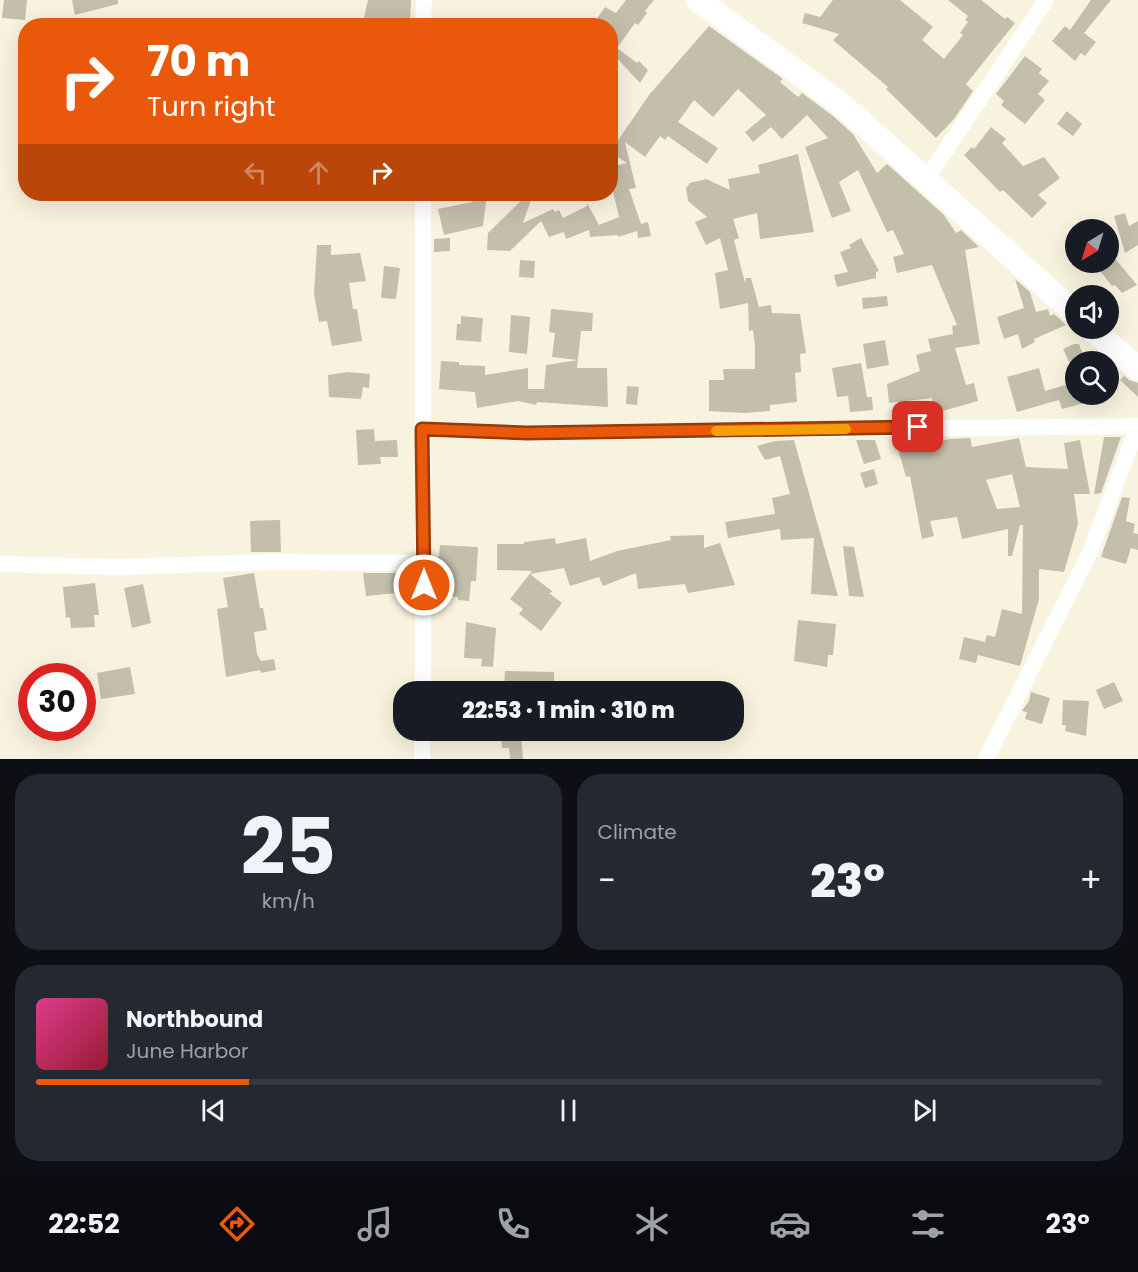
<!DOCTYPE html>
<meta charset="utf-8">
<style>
:root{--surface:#171b24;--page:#242831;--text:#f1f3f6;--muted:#9ea1a6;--line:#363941;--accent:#ea580c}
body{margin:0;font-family:Poppins,sans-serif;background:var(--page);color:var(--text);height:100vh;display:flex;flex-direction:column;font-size:22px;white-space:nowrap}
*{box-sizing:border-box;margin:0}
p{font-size:20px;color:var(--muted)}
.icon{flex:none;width:33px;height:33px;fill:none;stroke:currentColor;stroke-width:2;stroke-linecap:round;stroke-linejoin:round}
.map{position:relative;height:759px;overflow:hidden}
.side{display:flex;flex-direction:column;gap:15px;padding:15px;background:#0d0f14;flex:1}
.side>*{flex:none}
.banner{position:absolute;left:18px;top:18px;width:600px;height:183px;border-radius:24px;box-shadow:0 6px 24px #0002;background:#ea580c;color:#fff;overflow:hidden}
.needle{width:39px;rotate:218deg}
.buttons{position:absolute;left:1065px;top:219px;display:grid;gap:12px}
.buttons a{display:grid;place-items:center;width:54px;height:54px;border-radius:50%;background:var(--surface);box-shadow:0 6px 24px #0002;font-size:30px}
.speed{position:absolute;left:18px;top:663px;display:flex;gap:12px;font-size:30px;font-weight:700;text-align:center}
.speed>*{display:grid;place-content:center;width:78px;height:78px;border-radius:50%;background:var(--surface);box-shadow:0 6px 24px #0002;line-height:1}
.speed .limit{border:9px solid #d22;background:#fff;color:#111}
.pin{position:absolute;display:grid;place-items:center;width:51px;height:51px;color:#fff;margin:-26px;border-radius:12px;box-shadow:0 3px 9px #0006}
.me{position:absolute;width:66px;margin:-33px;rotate:0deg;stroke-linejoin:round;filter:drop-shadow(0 0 4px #0008)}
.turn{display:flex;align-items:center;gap:21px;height:126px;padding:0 30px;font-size:27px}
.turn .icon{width:78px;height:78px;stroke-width:2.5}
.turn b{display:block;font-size:42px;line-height:51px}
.lanes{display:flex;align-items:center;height:57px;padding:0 30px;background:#0003;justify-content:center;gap:30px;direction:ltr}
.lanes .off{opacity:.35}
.big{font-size:45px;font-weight:800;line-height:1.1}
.side .widget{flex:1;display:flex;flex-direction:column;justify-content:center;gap:9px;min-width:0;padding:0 21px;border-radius:24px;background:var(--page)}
.side .dial{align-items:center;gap:0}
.dial b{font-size:78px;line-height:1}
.song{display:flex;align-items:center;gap:18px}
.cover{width:72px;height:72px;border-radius:9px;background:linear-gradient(135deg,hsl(330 70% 55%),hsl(350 70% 35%))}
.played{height:6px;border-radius:3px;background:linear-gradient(90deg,var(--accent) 20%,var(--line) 20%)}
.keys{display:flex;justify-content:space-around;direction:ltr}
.heat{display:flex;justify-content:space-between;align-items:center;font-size:33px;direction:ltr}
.side .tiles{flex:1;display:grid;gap:15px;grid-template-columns:1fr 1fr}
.widget:last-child{grid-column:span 2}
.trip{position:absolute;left:393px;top:681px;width:351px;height:60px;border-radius:24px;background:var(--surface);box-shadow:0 6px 24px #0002;font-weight:800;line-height:60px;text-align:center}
.tab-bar{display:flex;height:96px;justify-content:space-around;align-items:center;background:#090b0e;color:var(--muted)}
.tab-bar .icon{width:42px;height:42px}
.tab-bar .selected{color:var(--accent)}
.tab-bar b{font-size:27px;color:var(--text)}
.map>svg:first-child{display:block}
.building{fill:#c4bfab;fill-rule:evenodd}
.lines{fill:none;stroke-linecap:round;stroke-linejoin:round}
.minor{stroke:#fff;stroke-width:16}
.secondary{stroke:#fff;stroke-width:24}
.route-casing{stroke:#983908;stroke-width:15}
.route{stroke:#ea580c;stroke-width:10}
.slow{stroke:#f59e0b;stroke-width:10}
</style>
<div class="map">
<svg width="1138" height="759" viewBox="0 0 1138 759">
<rect width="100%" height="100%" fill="#f8f3de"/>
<g class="building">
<path d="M4 0H27L25 20 2 18Z"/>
<path d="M72 0H118V4L75 15Z"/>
<path d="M368 0H411L410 26H362Z"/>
<path d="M626 0H654L645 11 647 13 638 25 635 23 617 48 637 63 639 61 648 70 640 83 613 54 610 58V26H592L605 7 616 13Z"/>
<path d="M833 0H900L933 27 922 40 944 59 963 35 960 33 968 22 965 20 968 16 948 0H981L1005 19 1007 17 1015 23 966 84 973 91 954 119 936 138 886 89 888 87 833 40 839 34 802 23 805 13 820 17Z"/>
<path d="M1091 0H1111L1084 33 1096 42 1085 56 1081 53 1075 61 1052 41 1065 26 1070 30Z"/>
<path d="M709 26 783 79 780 82 798 97 802 93 833 116 853 134 877 173 887 164 944 215 956 233 961 230 979 247 965 250 980 344 955 348 966 385 974 383 978 401 936 413 932 398 889 403 887 384 920 371 916 355 931 351 928 339 953 334 952 326 957 325 932 265 897 273 893 257 904 254 893 230 887 232 858 170 839 182 851 211 832 218 805 147 828 138 807 115 782 139 771 127 753 142 745 132 766 115 738 89 713 117 694 100 678 122 718 148 707 164 668 136 665 140 660 136 645 157 625 142 636 188 629 189 641 224 648 222 651 236 638 238 637 231 618 237V235L590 237 589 230 566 239 564 232 549 237 541 221 510 251 487 250 488 233 528 194H533L523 223 553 209 555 212 559 210 563 218 587 206V203L599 225 619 217 610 179V167L627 163 610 152 649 95Z"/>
<path d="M1025 56 1042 69 1039 73 1049 81 1038 94 1045 100 1025 124 1001 105 1004 101 996 94Z"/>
<path d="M1067 111 1082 124 1073 136 1057 124Z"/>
<path d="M991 127 1006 139 1002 143 1023 166 1044 157 1060 178 1038 195 1047 203 1032 218 1003 190 1000 192 964 155 972 147 974 149Z"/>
<path d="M798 154 814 232 760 239 757 213 733 219 739 238 734 240 745 283 746 278H751L759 307 771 305 772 313 800 314 806 353 800 354 801 372 795 373 797 402 770 405V411L743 413 709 411V380H724L723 369H755V346L753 330 749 331 748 303 720 309 715 273 728 270 720 238 706 245 695 222 707 217 688 201 686 188 690 183 706 179 730 190 728 179 760 173 758 165Z"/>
<path d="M473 194H487L483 226 444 235 438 209 472 202Z"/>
<path d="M1125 213 1129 226 1138 221V245L1125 253 1114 216Z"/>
<path d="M450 238V251L434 252V239Z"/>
<path d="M861 238 879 271 876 272V278L837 287 834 275 848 272 840 252 851 248 849 245Z"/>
<path d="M317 245H331V255L360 253 366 281 349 283 353 309H357L362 341 332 346 327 321 319 322 314 294Z"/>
<path d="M1108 250 1137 285 1122 293 1115 285 1112 286 1093 262H1108Z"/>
<path d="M520 260 535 261 534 278 519 277Z"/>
<path d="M384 266 400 268 396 299 381 298Z"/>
<path d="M1015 279 1030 292 1036 312 1048 309 1050 316 1054 314 1066 325 1034 339 1035 342 1022 349 1018 334 1004 339 997 317 1024 308Z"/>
<path d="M887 296 888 306 863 309 862 298Z"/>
<path d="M551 309 593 313 592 331H581L577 368H607L608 407 537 402 536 405 518 401 477 408 475 392 439 389 441 361 459 362V365L485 366V375L528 368V389H544L546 365 578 360 552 357 555 333 549 332Z"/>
<path d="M511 315 530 317 527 354 509 352Z"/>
<path d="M461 316 483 318 481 342 456 340 457 324H461Z"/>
<path d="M885 340 889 365 867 369 863 344Z"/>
<path d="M1074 344H1079L1086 362H1069L1063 349Z"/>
<path d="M1108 362 1129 380 1138 383V397L1120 380 1124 376Z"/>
<path d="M861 363 867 397H872L873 410 850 412 848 396 837 397 832 368Z"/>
<path d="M1039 368 1045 391 1076 382V394H1102V398L1062 409 1059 400 1017 412 1007 377Z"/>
<path d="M348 372 370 374 369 388 363 387 361 399 329 397 328 375Z"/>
<path d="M627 386 639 387 637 405 626 404Z"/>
<path d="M374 429 375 441 397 440 398 457H380L381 464 358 465 356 430Z"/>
<path d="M1104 437H1121L1101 493 1094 494Z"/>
<path d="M970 438 972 447 1019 438 1026 467 1068 469 1064 443 1080 440 1090 494H1074L1078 524 1064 572 1039 569V599L1020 666 978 655 976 663 959 659 964 637 985 642 987 635 995 637 1002 609 1022 614 1023 525H1020L1012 556H1008V529L962 539 957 517 930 521 934 536 922 539 910 476 906 477 898 449 925 442 926 444 949 439ZM1012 474 1020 507 997 509 986 480Z"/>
<path d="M794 440 819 529 838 596 811 594 814 538 781 540 780 529 728 538 725 522 775 514 772 498 790 494 780 456 765 460 757 446 775 441Z"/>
<path d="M856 440H875L881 459 864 464Z"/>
<path d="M874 469 878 484 865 488 860 473Z"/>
<path d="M1122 497 1130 498 1126 521 1135 524 1133 533 1138 534V550L1131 548 1126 564 1101 557Z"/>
<path d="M280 520 281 552H251L250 521Z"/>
<path d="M704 535V548L720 543 735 585 688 593 685 584 638 589 636 573 603 586 599 577 570 586 564 568 530 574 553 592 549 593 562 603 541 631 519 614 523 609 510 599 532 571 497 570V544H524V542L555 538 556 544 586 538 590 561 617 551 671 540 670 536Z"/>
<path d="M440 545 478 547 476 581H471L469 601 458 600V597L435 595Z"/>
<path d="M843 546 854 547 864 597 849 596Z"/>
<path d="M254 573 260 608H263L267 630 254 632 257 654 261 661 274 659 276 670 261 673 260 670 226 677 217 609 228 607 223 578Z"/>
<path d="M363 573H402L403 579 407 578 409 592 366 596Z"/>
<path d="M95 583 99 615H94L95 627 71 628 70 617 66 618 63 587Z"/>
<path d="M143 584 151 623 132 628 124 588Z"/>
<path d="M798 620 836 624 833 655H828L827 667 794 661Z"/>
<path d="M466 622 496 628 493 667 481 666 482 659 464 658Z"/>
<path d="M130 667 135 694 101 699 97 673Z"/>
<path d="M505 671 554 672V692H504Z"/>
<path d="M1114 682 1123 701 1104 709 1096 690Z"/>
<path d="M1031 692 1050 698 1042 724 1025 719 1027 712 1022 711 1029 701Z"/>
<path d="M1063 700 1089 701 1086 736 1065 731 1066 725H1062Z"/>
<path d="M521 734 523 759H510L509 748H502L501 736Z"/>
</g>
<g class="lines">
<g class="minor">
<path d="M423 26 424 0"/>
<path d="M926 180 1046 0"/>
<path d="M423 194V692"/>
<path d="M422 429 527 433 1138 426"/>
<path d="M0 564 119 567 271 562 425 563"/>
<path d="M422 759V730"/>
<path d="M986 759 1091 550 1138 426"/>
</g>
<g class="secondary">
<path d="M698 0 842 105 1076 314"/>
<path d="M1091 328 1138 369"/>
</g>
</g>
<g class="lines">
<g class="route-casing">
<path id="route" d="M424 585 422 429 527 433 918 427"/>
</g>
<use href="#route" class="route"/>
<path class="slow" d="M716 431 846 429"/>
</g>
</svg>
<div class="buttons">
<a><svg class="needle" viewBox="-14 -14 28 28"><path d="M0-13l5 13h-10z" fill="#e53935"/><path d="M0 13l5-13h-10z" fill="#9ea1a6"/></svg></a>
<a><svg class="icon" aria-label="sound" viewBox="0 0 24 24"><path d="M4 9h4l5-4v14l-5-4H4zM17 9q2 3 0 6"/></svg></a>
<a><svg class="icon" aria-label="search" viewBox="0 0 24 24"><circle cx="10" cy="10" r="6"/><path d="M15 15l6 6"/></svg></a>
</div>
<div class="speed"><div class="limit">30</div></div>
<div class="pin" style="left:918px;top:427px;background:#d93025"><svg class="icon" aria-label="arrive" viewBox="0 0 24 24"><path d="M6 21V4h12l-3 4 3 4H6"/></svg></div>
<svg class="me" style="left:424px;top:585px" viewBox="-20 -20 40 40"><circle r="17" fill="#ea580c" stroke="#fff" stroke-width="3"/><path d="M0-11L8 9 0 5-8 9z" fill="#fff"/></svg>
<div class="trip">22:53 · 1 min · 310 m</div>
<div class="banner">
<div class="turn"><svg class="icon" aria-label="right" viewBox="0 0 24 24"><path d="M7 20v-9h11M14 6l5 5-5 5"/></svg><div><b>70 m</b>Turn right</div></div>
<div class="lanes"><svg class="icon off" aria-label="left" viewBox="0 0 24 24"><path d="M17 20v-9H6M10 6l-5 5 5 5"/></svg><svg class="icon off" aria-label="ahead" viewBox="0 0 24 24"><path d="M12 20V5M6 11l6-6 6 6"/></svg><svg class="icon" aria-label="right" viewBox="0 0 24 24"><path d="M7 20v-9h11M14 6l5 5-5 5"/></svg></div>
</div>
</div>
<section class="side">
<div class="tiles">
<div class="widget dial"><b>25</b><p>km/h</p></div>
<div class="widget"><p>Climate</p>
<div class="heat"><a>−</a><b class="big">23°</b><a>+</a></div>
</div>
<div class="widget">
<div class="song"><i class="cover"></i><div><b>Northbound</b><p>June Harbor</p></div></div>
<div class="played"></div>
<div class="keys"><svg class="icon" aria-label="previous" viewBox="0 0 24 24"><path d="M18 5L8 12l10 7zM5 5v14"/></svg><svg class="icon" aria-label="pause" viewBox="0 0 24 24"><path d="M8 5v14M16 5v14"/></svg><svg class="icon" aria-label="next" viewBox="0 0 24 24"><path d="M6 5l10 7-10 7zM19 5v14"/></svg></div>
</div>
</div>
</section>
<nav class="tab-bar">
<b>22:52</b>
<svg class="icon selected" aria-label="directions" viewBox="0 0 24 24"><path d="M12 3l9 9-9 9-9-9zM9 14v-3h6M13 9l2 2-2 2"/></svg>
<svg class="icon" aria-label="music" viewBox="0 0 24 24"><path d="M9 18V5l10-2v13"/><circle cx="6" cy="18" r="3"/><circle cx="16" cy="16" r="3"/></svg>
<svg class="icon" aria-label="phone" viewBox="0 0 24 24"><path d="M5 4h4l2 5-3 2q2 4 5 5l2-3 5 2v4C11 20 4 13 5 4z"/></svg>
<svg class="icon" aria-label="climate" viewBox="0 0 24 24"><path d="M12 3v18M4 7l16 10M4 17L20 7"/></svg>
<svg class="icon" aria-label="car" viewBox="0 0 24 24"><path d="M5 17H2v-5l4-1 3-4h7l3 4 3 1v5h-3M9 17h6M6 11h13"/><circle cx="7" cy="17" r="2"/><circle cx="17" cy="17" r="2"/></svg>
<svg class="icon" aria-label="filters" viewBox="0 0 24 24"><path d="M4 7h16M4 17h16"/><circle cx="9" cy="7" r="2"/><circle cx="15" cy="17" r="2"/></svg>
<b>23°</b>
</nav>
